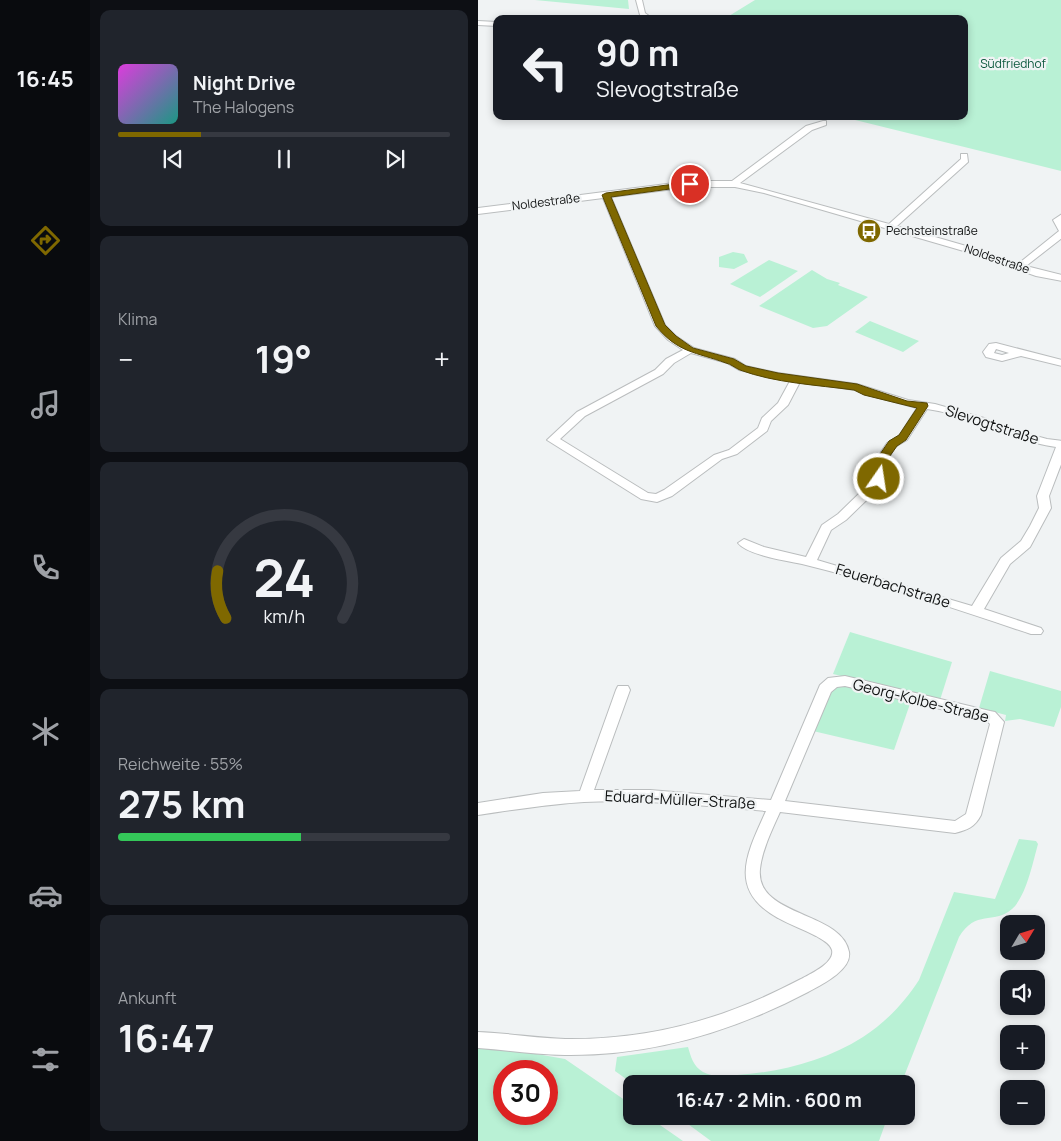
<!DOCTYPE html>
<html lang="de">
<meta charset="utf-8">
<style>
:root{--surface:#171b24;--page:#20242c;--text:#f1f3f6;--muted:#9ea1a6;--line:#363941;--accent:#7f6800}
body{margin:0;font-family:Manrope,sans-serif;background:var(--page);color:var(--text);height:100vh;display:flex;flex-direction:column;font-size:19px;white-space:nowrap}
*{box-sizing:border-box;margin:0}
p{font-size:16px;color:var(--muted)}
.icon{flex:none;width:28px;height:28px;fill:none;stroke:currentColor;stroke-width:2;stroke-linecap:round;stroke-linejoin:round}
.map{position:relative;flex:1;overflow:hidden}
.drawer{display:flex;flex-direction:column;gap:10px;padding:10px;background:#0d0f14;width:388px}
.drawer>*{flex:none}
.guide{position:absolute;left:15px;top:15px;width:475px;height:105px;border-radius:10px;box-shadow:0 2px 8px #0003;background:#171b24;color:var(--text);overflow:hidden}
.needle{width:32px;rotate:52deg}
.buttons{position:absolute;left:522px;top:915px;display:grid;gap:10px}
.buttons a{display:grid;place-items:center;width:45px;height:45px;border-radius:10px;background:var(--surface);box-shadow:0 2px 8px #0003;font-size:25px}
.speed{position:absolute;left:15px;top:1060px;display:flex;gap:10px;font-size:25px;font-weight:700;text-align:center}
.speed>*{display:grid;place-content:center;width:65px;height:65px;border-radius:50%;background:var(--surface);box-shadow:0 2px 8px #0003;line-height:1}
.speed .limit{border:8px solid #d22;background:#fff;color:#111}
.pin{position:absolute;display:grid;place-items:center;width:42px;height:42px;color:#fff;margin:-21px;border:2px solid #fff;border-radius:50%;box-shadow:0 1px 5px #0007}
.me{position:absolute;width:55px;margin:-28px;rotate:13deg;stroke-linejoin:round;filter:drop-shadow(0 0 4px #0008)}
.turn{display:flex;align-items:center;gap:18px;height:105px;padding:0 20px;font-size:22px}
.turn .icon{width:65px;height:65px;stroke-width:2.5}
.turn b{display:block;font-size:35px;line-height:42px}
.big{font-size:38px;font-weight:700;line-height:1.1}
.drawer .card{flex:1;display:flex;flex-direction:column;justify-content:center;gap:8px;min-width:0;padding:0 18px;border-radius:10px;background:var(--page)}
.drawer .dial{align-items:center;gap:0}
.dial svg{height:130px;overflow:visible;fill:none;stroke:var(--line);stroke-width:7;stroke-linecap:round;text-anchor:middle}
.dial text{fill:var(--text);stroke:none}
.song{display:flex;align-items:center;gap:15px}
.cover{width:60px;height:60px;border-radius:8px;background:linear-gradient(135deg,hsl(300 70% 55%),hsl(170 70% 35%))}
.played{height:5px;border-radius:2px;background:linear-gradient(90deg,var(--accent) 25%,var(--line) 25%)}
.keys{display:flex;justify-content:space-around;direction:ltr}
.heat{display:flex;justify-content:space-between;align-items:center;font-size:28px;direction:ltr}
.charge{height:8px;border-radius:4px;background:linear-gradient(90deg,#34c759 55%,var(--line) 0)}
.trip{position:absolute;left:145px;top:1075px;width:292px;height:50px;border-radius:10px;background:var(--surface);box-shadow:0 2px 8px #0003;font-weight:700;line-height:50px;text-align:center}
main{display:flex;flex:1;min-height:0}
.menu{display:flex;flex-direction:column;width:90px;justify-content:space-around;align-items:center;background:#090b0e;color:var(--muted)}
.menu .icon{width:35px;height:35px}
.menu .selected{color:var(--accent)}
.menu b{font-size:22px;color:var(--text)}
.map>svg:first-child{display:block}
.green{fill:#b9f1d5;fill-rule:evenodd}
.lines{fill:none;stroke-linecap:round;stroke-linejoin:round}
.minor-casing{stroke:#babdbe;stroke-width:2}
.minor{fill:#fff;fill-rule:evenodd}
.route{fill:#7f6800;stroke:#534400}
.labels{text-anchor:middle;stroke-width:4.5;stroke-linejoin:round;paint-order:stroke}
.far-park-label{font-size:12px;fill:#0c583d;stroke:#f0f3f4}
.far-street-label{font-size:12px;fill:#0f1111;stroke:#f0f3f4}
.far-poi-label{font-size:12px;fill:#0f1111;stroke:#f0f3f4;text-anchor:start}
.street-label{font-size:15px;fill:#0f1111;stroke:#f0f3f4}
</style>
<main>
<nav class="menu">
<b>16:45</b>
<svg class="icon selected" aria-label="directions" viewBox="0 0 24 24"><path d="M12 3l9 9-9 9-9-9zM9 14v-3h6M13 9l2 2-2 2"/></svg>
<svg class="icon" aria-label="music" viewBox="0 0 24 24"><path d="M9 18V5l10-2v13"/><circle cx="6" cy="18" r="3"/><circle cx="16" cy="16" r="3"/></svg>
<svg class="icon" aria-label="phone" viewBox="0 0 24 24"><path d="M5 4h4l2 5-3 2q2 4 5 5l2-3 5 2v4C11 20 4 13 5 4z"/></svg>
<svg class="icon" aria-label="climate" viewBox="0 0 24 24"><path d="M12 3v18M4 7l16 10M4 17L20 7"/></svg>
<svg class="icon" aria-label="car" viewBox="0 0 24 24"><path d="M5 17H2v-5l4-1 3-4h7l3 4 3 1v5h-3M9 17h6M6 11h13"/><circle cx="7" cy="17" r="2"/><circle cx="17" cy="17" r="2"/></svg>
<svg class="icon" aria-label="filters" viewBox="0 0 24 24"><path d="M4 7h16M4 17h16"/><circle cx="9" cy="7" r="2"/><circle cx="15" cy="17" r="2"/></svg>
</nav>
<section class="drawer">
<div class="card">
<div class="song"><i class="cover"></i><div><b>Night Drive</b><p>The Halogens</p></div></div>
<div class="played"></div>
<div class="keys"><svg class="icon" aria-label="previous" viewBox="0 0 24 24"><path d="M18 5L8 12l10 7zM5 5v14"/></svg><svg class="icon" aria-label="pause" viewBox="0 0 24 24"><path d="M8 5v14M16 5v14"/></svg><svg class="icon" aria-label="next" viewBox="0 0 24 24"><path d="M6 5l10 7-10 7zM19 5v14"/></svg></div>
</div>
<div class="card"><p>Klima</p>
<div class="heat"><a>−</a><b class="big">19°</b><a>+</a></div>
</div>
<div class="card dial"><svg viewBox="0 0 100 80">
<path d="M14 69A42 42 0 1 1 86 69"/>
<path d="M14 69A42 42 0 0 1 9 40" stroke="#7f6800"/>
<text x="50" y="56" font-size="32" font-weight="700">24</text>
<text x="50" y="72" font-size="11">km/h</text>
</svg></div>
<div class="card"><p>Reichweite · 55%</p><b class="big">275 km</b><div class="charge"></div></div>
<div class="card"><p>Ankunft</p><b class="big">16:47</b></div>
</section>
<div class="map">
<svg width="584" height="1141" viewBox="0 0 584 1141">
<rect width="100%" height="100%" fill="#f0f3f4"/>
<g class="green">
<path d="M57 0H150L151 9Z"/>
<path d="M277 0H583V171L361 116H486V19H246Z"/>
<path d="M255 252 266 254 270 262 256 269 241 267V257Z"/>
<path d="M291 260 320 271 282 297 252 284Z"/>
<path d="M334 270 349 279 362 283 360 285 390 297 349 326 335 328 281 306Z"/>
<path d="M392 321 441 341 425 352 377 332Z"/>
<path d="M372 632 474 662 462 700 355 674Z"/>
<path d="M512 671 583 691V707L576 727 542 719 527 721 528 715 501 708Z"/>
<path d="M363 685 433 701 416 750 335 731 352 690Z"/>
<path d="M541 839 558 841 560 844C555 862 548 897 534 909 515 925 498 909 481 937L423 1084H155L137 1071 139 1057 210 1047C213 1057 215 1066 225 1072 236 1078 247 1075 259 1075 303 1072 347 1061 385 1037 407 1023 427 1002 441 980L476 892 517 899Z"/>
<path d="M0 1048 36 1050 87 1059 154 1105V1116H169L205 1141H0ZM26 1071H69V1114H26Z"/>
<path d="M199 1116H410L401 1141H233Z"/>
</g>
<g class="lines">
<g class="minor-casing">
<g id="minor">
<path d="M158 0H164L167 13 171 16V18L162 15Z"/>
<path d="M0 21 19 22V26L0 25Z"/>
<path d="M345 121H348V125L334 130 262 183 411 224 483 159V154H489L490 162 419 226 502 250 540 264 581 231 575 220 584 214V238L548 266 584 275V281L558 276 496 254 286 193 257 187H212L133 197 187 325 198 336 216 348 257 359 268 366 300 373 379 384 430 400 457 404 506 418 532 429 569 439 584 441V462L571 496 573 508 552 547 532 564 506 609 563 628 565 631 563 634H553C478 609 402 583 324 564 309 561 269 555 260 543L266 539 286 547 328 557 344 525 360 514 393 482 395 479 397 461 409 443 421 436 439 408 386 394 377 390 322 382 310 405 293 421 289 431 259 454 244 459 194 496 179 502 163 499 69 440 99 412 177 370 188 359 205 350 190 340 177 326 125 198 0 214V208L212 181H254L328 126ZM213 353 249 363 261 370 312 381 300 403 284 418 280 428 251 450 236 455 186 490 178 494 170 493 82 439 107 416 185 374 196 363ZM449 409C493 415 533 441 578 447L559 496 561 508 552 526 543 541 523 558 494 606 339 560 353 530 368 520 401 488 407 479 409 461 417 447 429 440Z"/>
<path d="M518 343 584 360V366L543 356 524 361 508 357 505 352 511 344ZM518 349 531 353 524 355 516 353Z"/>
<path d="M367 676 512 711 517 712 526 722 503 815C497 827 489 830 477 833L302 812C294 830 284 850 282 869 277 917 364 911 371 952 374 970 343 985 330 992 254 1032 173 1056 87 1055 58 1055 29 1050 0 1048V1032C29 1033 58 1038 87 1039 173 1040 247 1019 323 979 332 974 357 963 354 950 352 943 343 939 338 936 325 929 312 925 300 918 249 890 269 853 288 811 227 806 166 799 106 802 70 804 35 810 0 815V803L65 793 102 791 138 690 140 686H150L152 690 116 790H172L293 800 342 685 350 678ZM367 686 508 720 512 724 488 814 477 821 307 801 353 692 359 687Z"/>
</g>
</g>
<use href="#minor" class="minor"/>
</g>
<path class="route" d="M212 182 216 184 214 186 133 197 187 325 198 336 215 348 256 359 268 366 300 373 379 384 429 401 449 403 450 406 428 440 419 446 409 460 405 481H398L396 479 398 460 411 441 421 435 439 408 386 395 376 390C339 385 297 383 262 370 257 368 253 364 248 363 218 352 200 353 178 326L124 195 128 193Z"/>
<defs>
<g id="bus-disc" transform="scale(1.25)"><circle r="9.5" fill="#7f6800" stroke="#f0f3f4"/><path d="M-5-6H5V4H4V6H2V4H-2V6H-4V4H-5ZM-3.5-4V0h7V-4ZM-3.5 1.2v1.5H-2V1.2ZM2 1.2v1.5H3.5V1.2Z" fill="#fff"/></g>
</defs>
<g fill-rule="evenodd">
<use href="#bus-disc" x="391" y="231"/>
</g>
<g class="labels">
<g class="far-park-label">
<text x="535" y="68">Südfriedhof</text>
</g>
<g class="far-street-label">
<text transform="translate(68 202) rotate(-7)" y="4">Noldestraße</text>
<text transform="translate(519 259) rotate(19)" y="4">Noldestraße</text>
</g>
<g class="far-poi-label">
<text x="408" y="235">Pechsteinstraße</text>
</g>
<g class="street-label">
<text transform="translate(514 425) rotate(18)" y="5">Slevogtstraße</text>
<text transform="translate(415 586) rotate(17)" y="5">Feuerbachstraße</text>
<text transform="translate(443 701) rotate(14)" y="5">Georg-Kolbe-Straße</text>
<text transform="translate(202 800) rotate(3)" y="5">Eduard-Müller-Straße</text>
</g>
</g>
</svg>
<div class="buttons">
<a><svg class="needle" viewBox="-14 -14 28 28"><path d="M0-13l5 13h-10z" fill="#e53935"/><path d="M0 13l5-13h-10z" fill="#9ea1a6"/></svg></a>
<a><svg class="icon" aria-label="sound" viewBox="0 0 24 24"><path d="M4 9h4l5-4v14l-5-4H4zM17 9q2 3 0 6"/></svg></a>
<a>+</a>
<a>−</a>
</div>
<div class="speed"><div class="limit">30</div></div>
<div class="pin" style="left:212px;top:184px;background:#d93025"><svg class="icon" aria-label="arrive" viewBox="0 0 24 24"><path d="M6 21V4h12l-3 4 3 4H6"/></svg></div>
<svg class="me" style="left:401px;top:479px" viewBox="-20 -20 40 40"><circle r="17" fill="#7f6800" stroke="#fff" stroke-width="3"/><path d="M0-11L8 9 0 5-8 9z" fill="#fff"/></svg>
<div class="trip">16:47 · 2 Min. · 600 m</div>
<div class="guide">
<div class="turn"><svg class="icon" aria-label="left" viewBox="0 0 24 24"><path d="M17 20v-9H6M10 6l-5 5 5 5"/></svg><div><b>90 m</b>Slevogtstraße</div></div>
</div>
</div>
</main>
